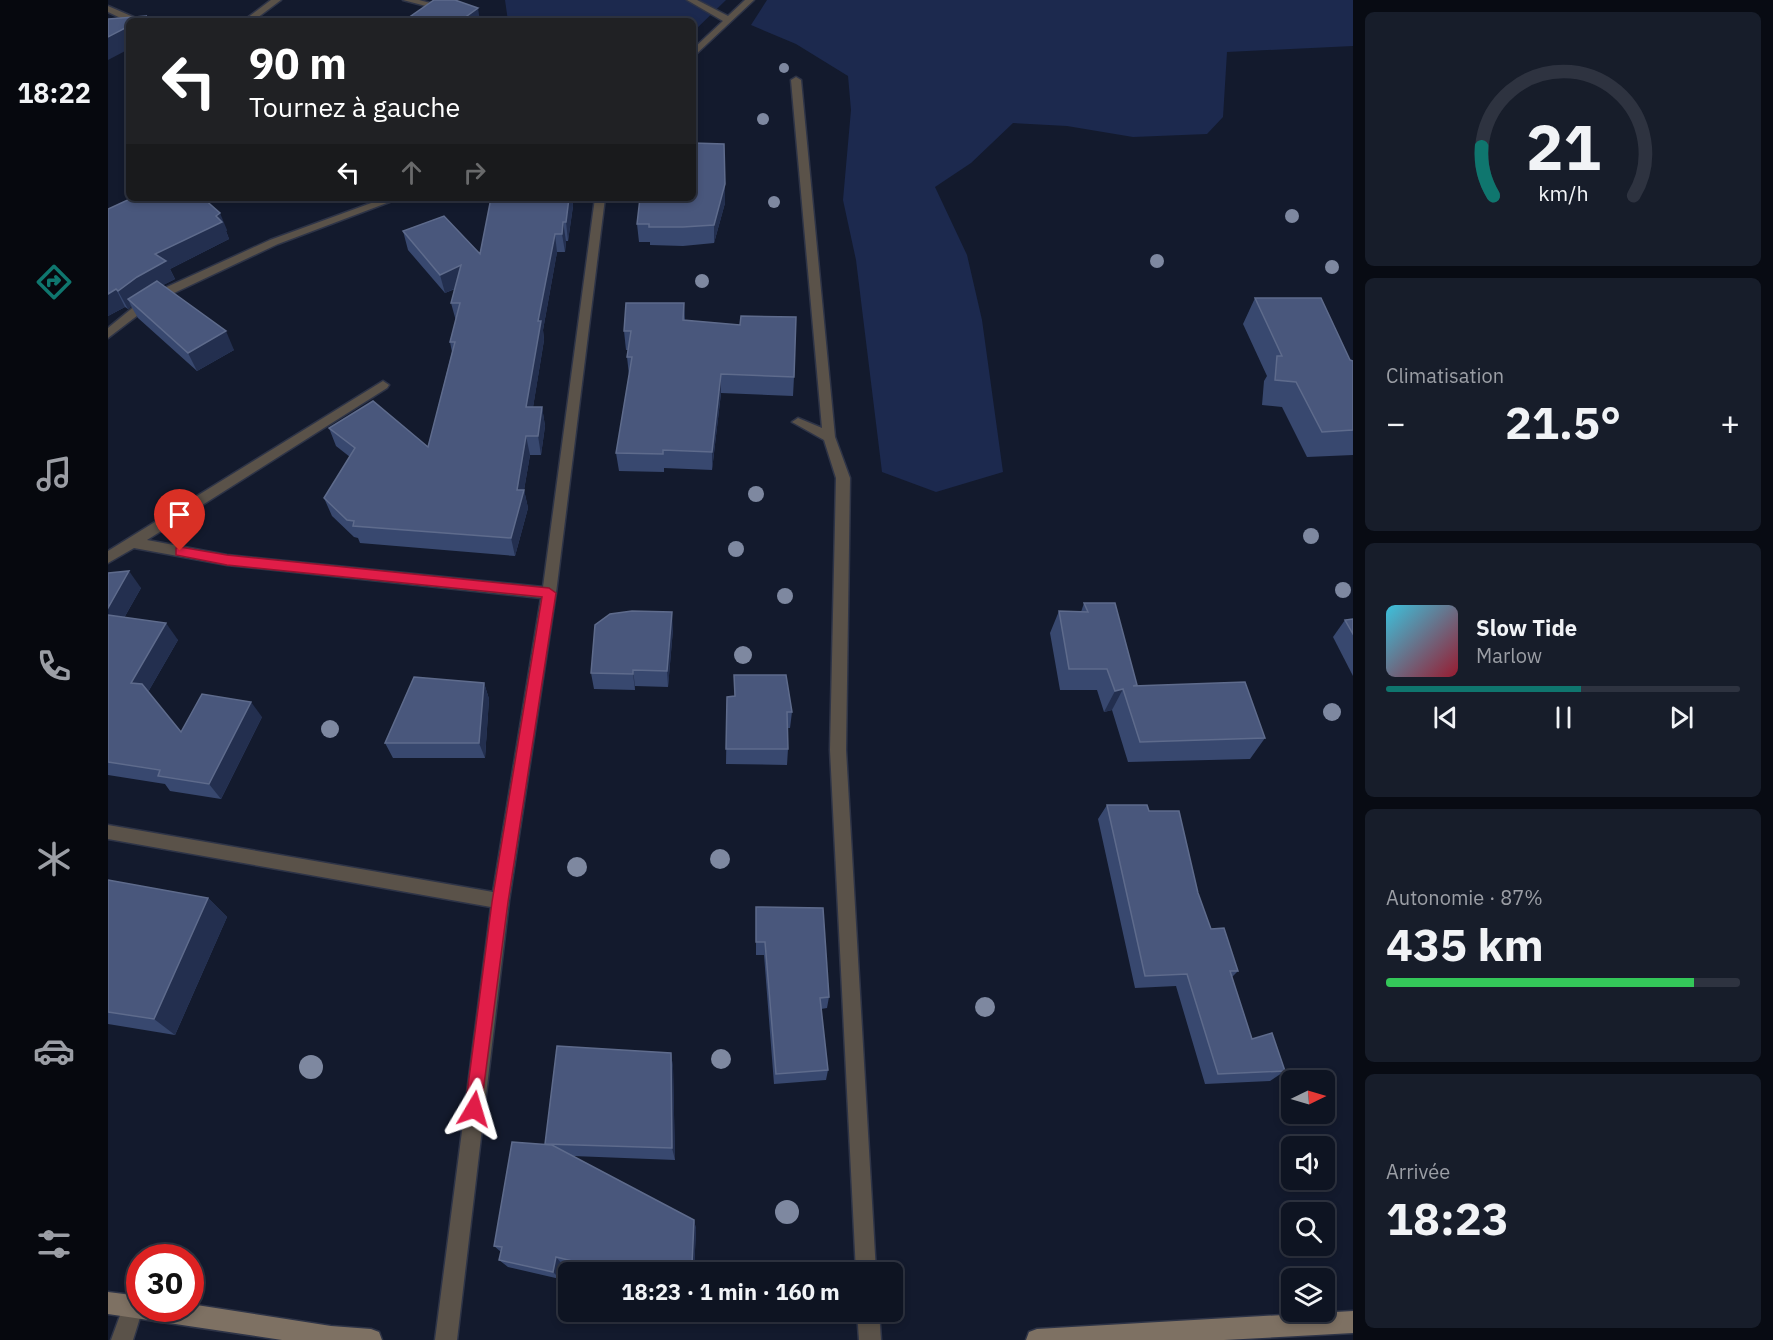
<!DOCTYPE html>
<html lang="fr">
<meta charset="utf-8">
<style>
:root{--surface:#0e1422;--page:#171d2a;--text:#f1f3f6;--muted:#9b9ea5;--line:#2e3340;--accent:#0f766e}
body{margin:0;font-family:"IBM Plex Sans",sans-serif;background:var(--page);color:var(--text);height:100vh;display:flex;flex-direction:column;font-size:22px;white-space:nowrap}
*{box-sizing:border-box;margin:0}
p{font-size:20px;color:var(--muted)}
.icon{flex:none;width:33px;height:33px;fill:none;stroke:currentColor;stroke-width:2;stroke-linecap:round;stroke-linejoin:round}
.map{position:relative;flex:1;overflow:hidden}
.panel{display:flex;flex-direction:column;gap:12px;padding:12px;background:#080b13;width:420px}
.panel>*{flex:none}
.hud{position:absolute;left:18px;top:18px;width:570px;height:183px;border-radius:9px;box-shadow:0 3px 9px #0003,0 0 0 2px var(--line);background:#202124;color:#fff;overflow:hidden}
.needle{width:39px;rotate:85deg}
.tools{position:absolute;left:1173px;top:1070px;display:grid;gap:12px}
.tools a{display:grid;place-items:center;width:54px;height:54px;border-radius:9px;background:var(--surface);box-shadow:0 3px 9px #0003,0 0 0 2px var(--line);font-size:30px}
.speed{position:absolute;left:18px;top:1244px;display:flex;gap:12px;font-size:30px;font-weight:700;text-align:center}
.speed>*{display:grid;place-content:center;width:78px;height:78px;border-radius:50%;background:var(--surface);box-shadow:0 3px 9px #0003,0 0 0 2px var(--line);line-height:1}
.speed .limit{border:9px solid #d22;background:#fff;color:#111}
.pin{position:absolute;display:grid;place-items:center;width:51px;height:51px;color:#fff;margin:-62px -26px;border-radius:50% 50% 50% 0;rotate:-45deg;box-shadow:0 0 6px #0007}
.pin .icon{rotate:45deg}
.me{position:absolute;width:66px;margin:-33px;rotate:7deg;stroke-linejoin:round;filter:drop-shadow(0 0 4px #0008)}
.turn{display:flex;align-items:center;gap:21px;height:126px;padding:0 24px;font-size:27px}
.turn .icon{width:78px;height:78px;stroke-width:2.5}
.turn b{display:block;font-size:42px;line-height:51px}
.lanes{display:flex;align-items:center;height:57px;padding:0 24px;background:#0003;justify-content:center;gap:30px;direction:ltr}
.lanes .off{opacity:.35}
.big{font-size:45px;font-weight:700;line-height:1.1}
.panel .widget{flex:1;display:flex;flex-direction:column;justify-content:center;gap:9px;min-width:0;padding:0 21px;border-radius:9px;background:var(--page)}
.panel .dial{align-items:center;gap:0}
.dial svg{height:156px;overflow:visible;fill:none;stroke:var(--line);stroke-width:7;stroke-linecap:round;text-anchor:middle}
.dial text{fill:var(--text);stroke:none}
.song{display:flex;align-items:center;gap:18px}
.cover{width:72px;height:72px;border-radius:9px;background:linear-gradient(135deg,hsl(190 70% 55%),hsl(350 70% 35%))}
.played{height:6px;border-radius:3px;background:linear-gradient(90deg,var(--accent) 55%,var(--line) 55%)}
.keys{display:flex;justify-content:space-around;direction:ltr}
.heat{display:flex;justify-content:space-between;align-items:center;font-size:33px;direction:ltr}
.charge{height:9px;border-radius:4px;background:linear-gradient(90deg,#34c759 87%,var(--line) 0)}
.trip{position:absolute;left:450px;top:1262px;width:345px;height:60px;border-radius:9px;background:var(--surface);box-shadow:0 3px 9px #0003,0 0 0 2px var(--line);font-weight:700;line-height:60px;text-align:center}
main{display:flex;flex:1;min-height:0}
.tabs{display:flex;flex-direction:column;width:108px;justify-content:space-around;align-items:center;background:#06080e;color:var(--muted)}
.tabs .icon{width:42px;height:42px}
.tabs .on{color:var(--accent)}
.tabs b{font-size:27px;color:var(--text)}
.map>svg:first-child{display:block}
.green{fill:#1c294e}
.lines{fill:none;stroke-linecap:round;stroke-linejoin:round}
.minor-casing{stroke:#2e3447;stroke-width:3}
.secondary-casing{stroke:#2e3447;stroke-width:3}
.minor{fill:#5a5249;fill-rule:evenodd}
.secondary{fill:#7e7163;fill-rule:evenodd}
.tree{fill:#7e88a0}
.wall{fill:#38486f}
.shaded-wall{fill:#232f4f}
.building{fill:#49577c;stroke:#5e6b8c;stroke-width:1.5}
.route{fill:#e11d48;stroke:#92132f;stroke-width:1.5}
</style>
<main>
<nav class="tabs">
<b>18:22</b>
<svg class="icon on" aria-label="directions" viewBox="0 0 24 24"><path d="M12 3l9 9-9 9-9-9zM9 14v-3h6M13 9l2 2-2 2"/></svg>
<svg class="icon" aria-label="music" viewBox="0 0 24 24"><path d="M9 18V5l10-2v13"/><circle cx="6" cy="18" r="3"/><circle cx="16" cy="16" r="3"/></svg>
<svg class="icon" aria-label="phone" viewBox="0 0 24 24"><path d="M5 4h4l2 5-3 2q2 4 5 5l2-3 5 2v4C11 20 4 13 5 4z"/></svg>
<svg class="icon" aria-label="climate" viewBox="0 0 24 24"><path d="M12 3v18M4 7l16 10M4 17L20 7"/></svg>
<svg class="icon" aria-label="car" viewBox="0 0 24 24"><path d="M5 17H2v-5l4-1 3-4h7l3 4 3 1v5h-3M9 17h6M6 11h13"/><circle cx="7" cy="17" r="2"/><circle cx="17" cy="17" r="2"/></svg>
<svg class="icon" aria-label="filters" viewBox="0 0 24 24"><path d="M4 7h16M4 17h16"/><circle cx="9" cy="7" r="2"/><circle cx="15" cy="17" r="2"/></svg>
</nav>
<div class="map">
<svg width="1245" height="1340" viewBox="0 0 1245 1340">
<rect width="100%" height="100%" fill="#131a2d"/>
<g class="green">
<path d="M397 0H618L585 32V21H400Z"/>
<path d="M659 0H1245V46L1119 52 1115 117 1099 134 1025 137 959 126 905 123 863 163 827 187 859 255 874 320 895 472 828 492 774 472 748 260 735 200 743 110 740 76 688 44 643 25Z"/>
</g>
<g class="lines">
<g class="minor-casing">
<g id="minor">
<path d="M163 0H173L145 21H135Z"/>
<path d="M295 0H311L341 8 337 11Z"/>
<path d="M579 0H589L620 16 637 0H646L585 57V49L615 21Z"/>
<path d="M0 6 30 19 31 21 21 22 0 12Z"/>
<path d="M688 77 693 80 727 437 742 478 738 750 768 1272H748L722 750 728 478 716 440 684 422 690 418 714 428 683 80Z"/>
<path d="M277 198H292L170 244 47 302 0 338V328L39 296 162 240Z"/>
<path d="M487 198H497L448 593 401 901 349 1340H327L383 907 0 839V825L385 892 433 598 119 565 26 548 0 563V551L275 381 281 385 279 388 39 540 119 555 435 587Z"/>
<path d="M25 1295 32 1298V1308H35L25 1340H3L18 1299Z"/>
<path d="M749 1311H771L773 1340H751Z"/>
</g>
</g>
<g class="secondary-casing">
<g id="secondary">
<path d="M0 1292 32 1296V1308H82V1304L223 1326 263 1329 271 1332 274 1340H174L0 1314Z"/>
<path d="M1245 1311V1333L1116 1340H918L921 1332 929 1329Z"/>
</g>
</g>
<use href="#minor" class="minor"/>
<use href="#secondary" class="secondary"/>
</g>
<g class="tree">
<circle cx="676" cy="68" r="5"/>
<circle cx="655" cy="119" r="6"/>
<circle cx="666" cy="202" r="6"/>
<circle cx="1184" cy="216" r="7"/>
<circle cx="1049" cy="261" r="7"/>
<circle cx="1224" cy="267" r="7"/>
<circle cx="594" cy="281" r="7"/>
<circle cx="648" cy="494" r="8"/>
<circle cx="1203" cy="536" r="8"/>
<circle cx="628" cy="549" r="8"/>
<circle cx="1235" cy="590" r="8"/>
<circle cx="677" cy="596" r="8"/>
<circle cx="635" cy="655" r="9"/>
<circle cx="1224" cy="712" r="9"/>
<circle cx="222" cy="729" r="9"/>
<circle cx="612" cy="859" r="10"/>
<circle cx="469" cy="867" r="10"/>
<circle cx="877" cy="1007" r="10"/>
<circle cx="613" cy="1059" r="10"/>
<circle cx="203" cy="1067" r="12"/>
<circle cx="679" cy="1212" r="12"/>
</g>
<g class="wall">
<path d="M303 16 372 21H304Z"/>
<path d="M383 198H464L465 206 460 241H458L457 252H449L435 330 436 340 425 407H434L437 426 433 455H422L416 490 420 508 407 556 252 543 250 538 246 537 224 516 216 498 242 457 228 446 221 428 320 447 344 352 342 342 348 321 343 303 347 289 337 293 300 250 295 231 372 254Z"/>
<path d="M617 203 606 243 575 246 542 245V242H531L529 224Z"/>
<path d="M0 209 119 230 118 231 121 239 62 269 67 279 55 285 126 350 89 371 30 318 23 306 20 309 17 307 0 316Z"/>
<path d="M1147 298 1242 360 1245 361V455L1199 457 1174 407 1154 405 1156 381 1159 376 1135 324Z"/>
<path d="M576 303 577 320 686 377 685 396 613 393 604 470 556 468V472L511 471 508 453 521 375 519 357 520 350H518L516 331Z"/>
<path d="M0 573 33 588 16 618 70 640 40 692 73 732 154 717 113 799 62 791 57 784 0 775Z"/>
<path d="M976 603 1028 686 1157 738 1142 759 1020 762 1004 710 996 712 989 690H952L942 633 951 611 973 612Z"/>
<path d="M1245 619V676L1225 637 1237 620Z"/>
<path d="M565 629 560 687 527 686V690L486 689 483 673Z"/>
<path d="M376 683 381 699 377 758H285L277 743Z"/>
<path d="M619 697 684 712 682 728H680V749L679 765 618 764Z"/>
<path d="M999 805 1041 811 1090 893 1103 929 1130 971 1124 977 1144 1039 1177 1071 1162 1081 1097 1084 1068 986 1027 988 990 819Z"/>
<path d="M0 880 100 898 119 917 67 1035 0 1024Z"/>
<path d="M648 907 721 997 719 1008 713 1009 720 1070 718 1080 666 1084 656 955H648Z"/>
<path d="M563 1053 565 1068 567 1160 465 1156 586 1220 588 1229 586 1272H486L455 1265 452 1279 400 1267 391 1260 393 1252 386 1246 438 1145 437 1144Z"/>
</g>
<g class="shaded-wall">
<path d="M370 8 372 21H352Z"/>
<path d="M39 16 41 21H30Z"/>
<path d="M21 26V49L0 60V37Z"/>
<path d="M617 184V203L606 243V225Z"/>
<path d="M459 198H464L465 206 460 241 458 222Z"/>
<path d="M112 213 119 230 118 231 121 239 62 269 67 279 38 294 20 299 23 306 20 309 10 291 47 254 108 216Z"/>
<path d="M455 222 458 241 457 252 454 234Z"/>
<path d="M447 234 449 252 435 330 436 340 422 426 418 407 430 321Z"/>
<path d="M353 265 357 284 337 293 332 275Z"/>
<path d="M8 289 17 307 0 316V294Z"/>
<path d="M118 331 126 350 89 371 80 353Z"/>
<path d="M613 374V393L604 470V452Z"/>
<path d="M434 407 437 426 433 455 430 436Z"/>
<path d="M418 436 422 455 416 490 420 508 407 556 403 538 409 490Z"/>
<path d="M21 571 33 588 8 632 0 621V608Z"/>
<path d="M564 612 565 629 560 687 559 671Z"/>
<path d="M58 623 70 640 36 699 23 683Z"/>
<path d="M525 670 527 686V690L525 674Z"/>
<path d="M376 683 381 699 377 758 371 743Z"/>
<path d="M1015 689 1004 710 996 712 1007 691Z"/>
<path d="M143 702 154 717 113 799 101 784Z"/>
<path d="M100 898 119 917 67 1035 46 1019Z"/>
<path d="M563 1053 565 1068 567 1160 564 1148Z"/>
<path d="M586 1220 588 1229 586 1272 584 1265Z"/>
<path d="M448 1257 455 1265 452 1279 445 1272Z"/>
</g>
<g class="building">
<path d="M326 0H347L370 8 352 21H321L303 16Z"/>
<path d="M39 16 30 21H21V26L0 37V19Z"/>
<path d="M585 143 616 144 617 184 606 225 575 227H541V224H529L532 198H585Z"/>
<path d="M24 198H95L112 213 108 216 114 222 47 254 58 261 29 277 10 291 8 289 0 294V209Z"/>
<path d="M383 198H461L458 222H455L454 234H447L430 321H433L418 407H434L430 436H418L409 490H416L403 538 245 526 246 521 239 520 216 498 247 448 221 428 265 401 320 447 347 342H342L352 303H343L353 265 332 275 295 231 336 216 372 254Z"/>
<path d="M49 281 118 331 80 353 20 299Z"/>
<path d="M1147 298H1213L1242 360 1245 361V430L1214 432 1188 382 1167 380 1169 356H1174Z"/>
<path d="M518 303H576L575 320 632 325 633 316 688 317 686 377 613 374 604 452 555 450V454L508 453 524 357H519L523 331H516Z"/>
<path d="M21 571 0 608V573Z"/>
<path d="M976 603H1007L1029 685 1025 686 1137 682 1157 738 1032 742 1015 689 1007 691 999 669H961L951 611 980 612Z"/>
<path d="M524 611 564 612 559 671 525 670V674L483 673 487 625 502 614Z"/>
<path d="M0 615 58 623 23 683 34 684 73 732 94 694 143 702 101 784 50 776 52 770 0 762Z"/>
<path d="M1245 619V634L1237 620Z"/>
<path d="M626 675H678L684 712H679L680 749H618L619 697 627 696Z"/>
<path d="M306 677 376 683 371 743H277Z"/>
<path d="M999 805H1039L1041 811H1071L1090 893 1103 929 1116 928 1130 971H1122L1144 1039 1164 1033 1177 1071 1110 1074 1079 974 1037 976Z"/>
<path d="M0 880 100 898 46 1019 0 1012Z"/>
<path d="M648 907 715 908 721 997 712 998 720 1070 668 1074 657 942H648Z"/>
<path d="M449 1046 563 1053 564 1148 437 1144Z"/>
<path d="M404 1142 444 1145 586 1220 584 1265H480L448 1257 445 1272 391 1260 394 1247 386 1246Z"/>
</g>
<path class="route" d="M72 547 119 555 441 588 448 593 400 902 372 1115 366 1118 360 1115 357 1109 384 902 434 597 119 565 68 555V548Z"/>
</svg>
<div class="tools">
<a><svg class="needle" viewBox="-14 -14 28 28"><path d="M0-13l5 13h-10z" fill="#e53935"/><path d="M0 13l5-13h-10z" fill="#9b9ea5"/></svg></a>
<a><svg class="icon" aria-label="sound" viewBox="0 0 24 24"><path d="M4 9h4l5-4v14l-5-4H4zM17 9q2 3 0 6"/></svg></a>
<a><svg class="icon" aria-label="search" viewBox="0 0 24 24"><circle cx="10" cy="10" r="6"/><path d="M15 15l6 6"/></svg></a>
<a><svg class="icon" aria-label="layers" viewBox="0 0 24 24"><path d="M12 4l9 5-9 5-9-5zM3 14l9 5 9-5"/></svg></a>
</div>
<div class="speed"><div class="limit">30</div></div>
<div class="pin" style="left:72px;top:551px;background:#d93025"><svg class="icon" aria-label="arrive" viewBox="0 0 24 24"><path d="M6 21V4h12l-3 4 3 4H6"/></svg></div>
<svg class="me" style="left:366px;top:1109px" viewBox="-20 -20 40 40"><path d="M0-17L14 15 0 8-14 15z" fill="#e11d48" stroke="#fff" stroke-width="4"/></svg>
<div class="trip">18:23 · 1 min · 160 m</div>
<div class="hud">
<div class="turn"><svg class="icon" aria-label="left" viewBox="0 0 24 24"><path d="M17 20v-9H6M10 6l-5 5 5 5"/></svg><div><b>90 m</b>Tournez à gauche</div></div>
<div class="lanes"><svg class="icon" aria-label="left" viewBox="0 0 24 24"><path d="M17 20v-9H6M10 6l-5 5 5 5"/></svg><svg class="icon off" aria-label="ahead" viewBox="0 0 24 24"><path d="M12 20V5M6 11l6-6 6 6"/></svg><svg class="icon off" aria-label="right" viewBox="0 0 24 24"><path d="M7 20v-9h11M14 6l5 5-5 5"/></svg></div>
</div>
</div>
<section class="panel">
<div class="widget dial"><svg viewBox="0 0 100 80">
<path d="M14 69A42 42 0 1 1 86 69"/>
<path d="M14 69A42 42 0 0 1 8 44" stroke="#0f766e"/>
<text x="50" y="56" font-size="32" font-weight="700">21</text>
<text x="50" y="72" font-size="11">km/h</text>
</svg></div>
<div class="widget"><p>Climatisation</p>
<div class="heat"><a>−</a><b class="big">21.5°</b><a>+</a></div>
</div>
<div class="widget">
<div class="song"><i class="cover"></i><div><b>Slow Tide</b><p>Marlow</p></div></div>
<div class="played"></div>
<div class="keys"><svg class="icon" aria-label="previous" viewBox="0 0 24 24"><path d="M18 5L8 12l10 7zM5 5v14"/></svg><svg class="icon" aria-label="pause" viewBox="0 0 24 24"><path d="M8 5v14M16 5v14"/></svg><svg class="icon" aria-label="next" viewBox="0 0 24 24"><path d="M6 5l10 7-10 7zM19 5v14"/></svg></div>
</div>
<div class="widget"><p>Autonomie · 87%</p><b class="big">435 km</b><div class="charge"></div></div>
<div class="widget"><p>Arrivée</p><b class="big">18:23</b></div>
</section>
</main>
